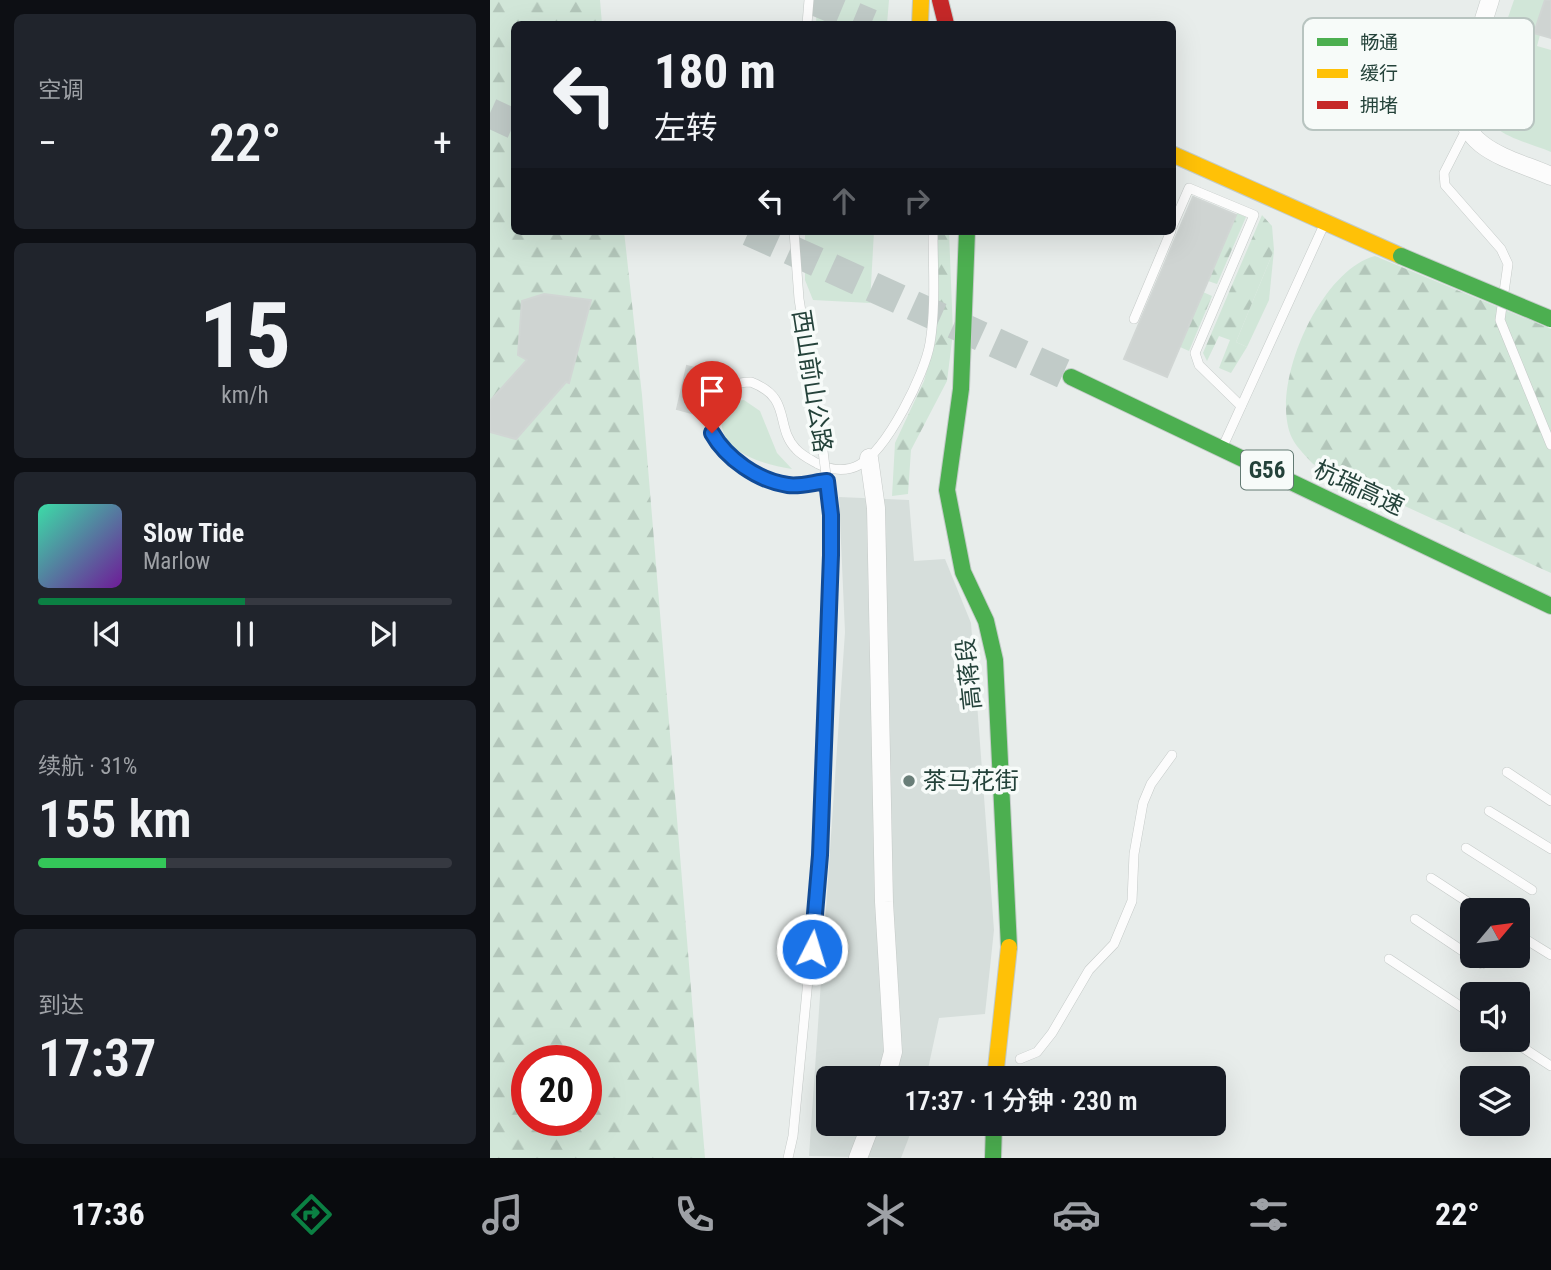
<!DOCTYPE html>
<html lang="zh">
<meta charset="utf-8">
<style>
:root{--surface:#171b24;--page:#20242c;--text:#f1f3f6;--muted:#9ea1a6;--line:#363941;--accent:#0b8043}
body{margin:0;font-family:"Roboto Condensed","Noto Sans SC",sans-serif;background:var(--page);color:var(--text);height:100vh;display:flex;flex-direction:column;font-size:26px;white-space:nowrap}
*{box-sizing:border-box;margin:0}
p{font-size:23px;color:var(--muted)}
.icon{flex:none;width:38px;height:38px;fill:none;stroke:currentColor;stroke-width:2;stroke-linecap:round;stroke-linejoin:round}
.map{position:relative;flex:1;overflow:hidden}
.panel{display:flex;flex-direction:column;gap:14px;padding:14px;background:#0d0f14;width:490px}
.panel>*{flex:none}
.hud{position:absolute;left:21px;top:21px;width:665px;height:214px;border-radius:10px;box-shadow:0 7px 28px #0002;background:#171b24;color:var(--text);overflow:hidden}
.needle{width:46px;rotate:61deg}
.buttons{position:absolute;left:970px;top:898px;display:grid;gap:14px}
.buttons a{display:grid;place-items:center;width:70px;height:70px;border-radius:10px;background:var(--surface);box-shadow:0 7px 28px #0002;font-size:35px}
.speed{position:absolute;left:21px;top:1045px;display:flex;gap:14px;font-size:35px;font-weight:700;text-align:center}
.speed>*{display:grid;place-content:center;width:91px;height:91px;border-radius:50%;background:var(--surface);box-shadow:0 7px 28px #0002;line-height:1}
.speed .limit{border:10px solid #d22;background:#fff;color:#111}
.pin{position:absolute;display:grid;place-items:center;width:60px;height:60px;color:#fff;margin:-72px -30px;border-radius:50% 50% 50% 0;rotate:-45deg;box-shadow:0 0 7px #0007}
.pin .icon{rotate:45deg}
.me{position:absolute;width:77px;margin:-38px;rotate:5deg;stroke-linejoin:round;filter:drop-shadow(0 0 5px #0008)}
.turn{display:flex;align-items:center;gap:24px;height:147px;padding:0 28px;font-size:32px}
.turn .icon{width:91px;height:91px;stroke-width:2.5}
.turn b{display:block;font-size:49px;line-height:60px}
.lanes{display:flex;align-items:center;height:66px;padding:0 28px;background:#0003;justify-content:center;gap:35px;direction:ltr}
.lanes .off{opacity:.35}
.big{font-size:52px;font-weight:600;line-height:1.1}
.panel .tile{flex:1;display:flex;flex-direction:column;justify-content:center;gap:10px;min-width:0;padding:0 24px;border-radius:10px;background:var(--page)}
.panel .dial{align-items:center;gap:0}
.dial b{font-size:91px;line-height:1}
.song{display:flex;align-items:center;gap:21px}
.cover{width:84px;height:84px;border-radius:10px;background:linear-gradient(135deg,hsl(160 70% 55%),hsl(280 70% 35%))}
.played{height:7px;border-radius:4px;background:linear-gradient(90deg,var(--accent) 50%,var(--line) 50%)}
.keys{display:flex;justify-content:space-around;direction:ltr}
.heat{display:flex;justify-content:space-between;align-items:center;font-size:38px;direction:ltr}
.charge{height:10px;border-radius:5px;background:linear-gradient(90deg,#34c759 31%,var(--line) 0)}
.trip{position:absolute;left:326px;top:1066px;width:410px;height:70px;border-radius:10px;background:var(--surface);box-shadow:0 7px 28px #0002;font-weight:600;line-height:70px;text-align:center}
.tabs{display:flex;height:112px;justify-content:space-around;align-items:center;background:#090b0e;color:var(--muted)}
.tabs .icon{width:49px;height:49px}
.tabs .active{color:var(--accent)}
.tabs b{font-size:32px;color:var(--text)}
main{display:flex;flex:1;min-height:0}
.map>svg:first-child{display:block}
.built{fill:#d6dedb}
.green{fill:#d1e6d8}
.forest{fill:url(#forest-firs);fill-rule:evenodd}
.building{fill:#cfd4d2;stroke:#d1d6d4;stroke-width:2}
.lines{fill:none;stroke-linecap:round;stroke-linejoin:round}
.highway-tunnel{stroke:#c1cbc8;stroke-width:30;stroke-dasharray:30 15;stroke-linecap:butt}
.lane-casing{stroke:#c5cac8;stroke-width:10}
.street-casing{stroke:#c5cac8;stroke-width:19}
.fast-casing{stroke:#c3cbc8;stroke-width:18}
.slow-casing{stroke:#c3cbc8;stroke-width:18}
.jam-casing{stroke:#c3cbc8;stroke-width:18}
.lane{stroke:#fcfcfc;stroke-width:9}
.street{stroke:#fcfcfc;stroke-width:18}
.fast{stroke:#4caf50;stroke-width:16}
.slow{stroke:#ffc107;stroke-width:16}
.jam{stroke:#c62828;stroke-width:16}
.lane-bridge-casing{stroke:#c5cac8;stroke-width:10;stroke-linecap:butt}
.fast-bridge-casing{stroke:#c3ccc9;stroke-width:18;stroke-linecap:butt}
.lane-bridge{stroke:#fcfcfc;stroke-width:9}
.fast-bridge{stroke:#4caf50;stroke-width:16}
.route-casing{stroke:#114b97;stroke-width:18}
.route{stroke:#1a73e8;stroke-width:12}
.poi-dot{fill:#697e78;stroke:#f7fbf9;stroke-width:2.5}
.labels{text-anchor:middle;stroke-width:7;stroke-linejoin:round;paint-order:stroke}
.shield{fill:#f7fbf9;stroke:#637a73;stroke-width:2}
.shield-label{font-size:23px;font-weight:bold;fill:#24423a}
.street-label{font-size:24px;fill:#24423a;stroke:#f7fbf9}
.poi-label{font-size:24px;fill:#24423a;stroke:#f7fbf9;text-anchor:start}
.key{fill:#f7fbf9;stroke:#b8c4c0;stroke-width:2}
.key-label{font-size:19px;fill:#24423a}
</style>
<main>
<section class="panel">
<div class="tile"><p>空调</p>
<div class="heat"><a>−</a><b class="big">22°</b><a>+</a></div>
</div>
<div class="tile dial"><b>15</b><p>km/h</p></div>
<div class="tile">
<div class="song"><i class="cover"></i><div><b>Slow Tide</b><p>Marlow</p></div></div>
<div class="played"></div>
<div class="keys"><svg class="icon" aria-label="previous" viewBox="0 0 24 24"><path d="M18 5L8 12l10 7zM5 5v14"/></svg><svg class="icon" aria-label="pause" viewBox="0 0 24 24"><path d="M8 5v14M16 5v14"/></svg><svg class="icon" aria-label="next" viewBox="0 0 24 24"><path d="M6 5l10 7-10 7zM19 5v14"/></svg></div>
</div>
<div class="tile"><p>续航 · 31%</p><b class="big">155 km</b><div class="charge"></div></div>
<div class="tile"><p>到达</p><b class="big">17:37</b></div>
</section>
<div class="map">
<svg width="1061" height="1158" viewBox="0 0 1061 1158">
<defs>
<pattern id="forest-firs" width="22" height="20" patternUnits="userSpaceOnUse" patternTransform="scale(1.75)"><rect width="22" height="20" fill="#d1e6d8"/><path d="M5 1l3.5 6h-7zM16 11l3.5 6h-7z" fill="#b3c6ba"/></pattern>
</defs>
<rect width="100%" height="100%" fill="#e8edeb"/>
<path class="built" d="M349 497 419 500 424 561 455 559 481 623 504 930 495 1014 449 1018 436 1078H338V1124H424L411 1158 319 1156 355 632Z"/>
<g class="green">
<path d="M327 0H399L397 24H326Z"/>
<path d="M1024 0H1061L1051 12 1044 33 1050 35 1047 46 1061 50V152C1032 140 993 134 990 99Z"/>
<path d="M315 231H384L380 303 323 300 315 280Z"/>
<path d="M784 250 779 300 757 347 746 342Z"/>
<path d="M254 400 270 411 287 453 302 469C272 464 225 452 232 413L245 401Z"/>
</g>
<g class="forest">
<path d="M0 0H110L112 24H24V231H134L152 395 215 1158H0ZM37 1060H96V1120H37Z"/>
<path d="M747 213 756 217 727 284 718 281Z"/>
<path d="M772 215 782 226 784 250 746 342 757 347 741 373 729 368 740 340 729 336 717 361 713 353Z"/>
<path d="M445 231H459L463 333 457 381 421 450 418 494 402 496 405 443 434 381 443 348Z"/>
<path d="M885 256 1061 329V573L823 464C816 456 807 448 802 438 778 387 830 270 885 256Z"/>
<path d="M713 292 722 296 699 351 690 347Z"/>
</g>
<g class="building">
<path d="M1055 0H1061V38L1044 33Z"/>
<path d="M703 197 746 215 677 377 634 359Z"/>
<path d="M54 294 101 300 79 383 76 382 26 439 0 432V401L37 360 28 355 32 301Z"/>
<path d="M197 366 220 372 209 415 187 409Z"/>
</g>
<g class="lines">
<g class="highway-tunnel">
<path d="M323 0 381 24"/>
<path d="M0 113 24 124"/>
<path d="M259 231 581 377"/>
</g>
<g class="lane-casing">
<g id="lane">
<path d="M317 24 319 0"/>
<path d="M976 130 954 173 955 185 1011 249 1018 264 1010 320 1061 445"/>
<path d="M682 227 699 188 764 215 705 353 709 365 751 406"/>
<path d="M304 231 309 299 332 443"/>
<path d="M644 319 681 231"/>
<path d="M734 444 833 227"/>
<path d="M337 481C325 482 311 486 299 485 264 482 198 437 228 397 236 386 248 382 261 382 303 398 284 426 306 449 311 455 321 460 328 464 340 470 356 472 369 465 397 450 435 374 440 343 446 307 443 268 443 231"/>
<path d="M1017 772 1061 801"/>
<path d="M999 811 1061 849"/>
<path d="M976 848 1042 890"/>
<path d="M941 878 990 910"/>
<path d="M925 919 992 964"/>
<path d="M1027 934 1061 955"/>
<path d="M899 959 982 1014"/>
<path d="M1021 1040 1061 1066"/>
<path d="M530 1059 547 1052 562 1033 599 970 624 944 642 901 644 854 653 803 661 784 682 755"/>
<path d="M298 1158 303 1136 330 855 341 555V515L336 475"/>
</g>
</g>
<g class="street-casing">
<g id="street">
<path d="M1000 0 969 98C971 151 1020 158 1061 176"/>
<path d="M379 458 386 508 394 902 403 1052 396 1078"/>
<path d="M368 1158 381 1124"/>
</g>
</g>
<g class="fast-casing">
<g id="fast">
<path d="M477 231 471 389 457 490 473 572 496 621 505 660 519 947"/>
<path d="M581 377 1061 606"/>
<path d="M503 1158 504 1124"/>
</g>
</g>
<g class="slow-casing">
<g id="slow">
<path d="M430 24 431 0"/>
<path d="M682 154 911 256"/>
<path d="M505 1078 519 947"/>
</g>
</g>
<g class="jam-casing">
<path id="jam" d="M450 0 456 24"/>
</g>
<use href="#lane" class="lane"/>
<use href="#street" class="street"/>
<use href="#fast" class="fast"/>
<use href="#slow" class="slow"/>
<use href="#jam" class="jam"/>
<g class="lane-bridge-casing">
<path id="lane-bridge" d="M332 443 336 475"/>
</g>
<g class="fast-bridge-casing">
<path id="fast-bridge" d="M911 256 1061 319"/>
</g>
<use href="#lane-bridge" class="lane-bridge"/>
<use href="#fast-bridge" class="fast-bridge"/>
</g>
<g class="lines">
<g class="route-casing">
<path id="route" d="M222 433C236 458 268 481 298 485 310 487 325 482 337 481L341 515V555L330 855 322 949"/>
</g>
<use href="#route" class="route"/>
</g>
<circle class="poi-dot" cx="419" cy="781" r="7"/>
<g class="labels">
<rect class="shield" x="751" y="450.5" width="52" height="39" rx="5"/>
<g class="shield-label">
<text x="777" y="478">G56</text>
</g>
<g class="street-label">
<text transform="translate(322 381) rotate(81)" y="8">西山前山公路</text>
<text transform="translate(869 488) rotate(25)" y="8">杭瑞高速</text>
<text transform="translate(479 674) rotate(-96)" y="8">高蒋段</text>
</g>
<g class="poi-label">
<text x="433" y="789">茶马花街</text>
</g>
</g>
<rect x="813" y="18" width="231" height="112" rx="10" class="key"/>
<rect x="827" y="38" width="31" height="8" fill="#4caf50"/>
<rect x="827" y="69" width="31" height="9" fill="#ffc107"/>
<rect x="827" y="101" width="31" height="8" fill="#c62828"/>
<g class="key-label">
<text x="870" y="49">畅通</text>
<text x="870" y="80">缓行</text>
<text x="870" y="112">拥堵</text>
</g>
</svg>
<div class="buttons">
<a><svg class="needle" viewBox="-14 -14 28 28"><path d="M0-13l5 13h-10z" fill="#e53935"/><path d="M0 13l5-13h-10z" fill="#9ea1a6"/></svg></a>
<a><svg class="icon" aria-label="sound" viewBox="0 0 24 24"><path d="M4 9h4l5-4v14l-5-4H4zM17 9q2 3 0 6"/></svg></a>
<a><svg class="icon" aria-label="layers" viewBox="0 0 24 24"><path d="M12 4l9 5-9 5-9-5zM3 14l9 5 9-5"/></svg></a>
</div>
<div class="speed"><div class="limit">20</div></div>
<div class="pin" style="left:222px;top:433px;background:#d93025"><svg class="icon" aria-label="arrive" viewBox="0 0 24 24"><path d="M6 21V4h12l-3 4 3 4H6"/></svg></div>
<svg class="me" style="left:322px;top:949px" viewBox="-20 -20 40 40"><circle r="17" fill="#1a73e8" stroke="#fff" stroke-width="3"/><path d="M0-11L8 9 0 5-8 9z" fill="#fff"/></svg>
<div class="trip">17:37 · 1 分钟 · 230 m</div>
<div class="hud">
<div class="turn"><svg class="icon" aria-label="left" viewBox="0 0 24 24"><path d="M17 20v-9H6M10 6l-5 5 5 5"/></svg><div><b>180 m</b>左转</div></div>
<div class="lanes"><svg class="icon" aria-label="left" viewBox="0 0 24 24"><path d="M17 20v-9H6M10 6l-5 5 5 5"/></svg><svg class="icon off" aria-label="ahead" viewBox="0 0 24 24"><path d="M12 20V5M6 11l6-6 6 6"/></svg><svg class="icon off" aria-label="right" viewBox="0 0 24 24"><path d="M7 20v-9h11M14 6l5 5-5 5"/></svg></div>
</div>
</div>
</main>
<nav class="tabs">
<b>17:36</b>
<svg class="icon active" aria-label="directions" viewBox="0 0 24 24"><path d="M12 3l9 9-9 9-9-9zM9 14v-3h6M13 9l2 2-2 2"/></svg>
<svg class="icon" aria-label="music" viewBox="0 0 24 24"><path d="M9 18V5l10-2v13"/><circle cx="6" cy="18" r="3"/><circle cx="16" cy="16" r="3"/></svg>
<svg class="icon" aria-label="phone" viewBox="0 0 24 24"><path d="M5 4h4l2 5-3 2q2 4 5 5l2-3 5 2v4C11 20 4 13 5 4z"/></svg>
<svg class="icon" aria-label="climate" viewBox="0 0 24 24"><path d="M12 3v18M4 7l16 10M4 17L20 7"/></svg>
<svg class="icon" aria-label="car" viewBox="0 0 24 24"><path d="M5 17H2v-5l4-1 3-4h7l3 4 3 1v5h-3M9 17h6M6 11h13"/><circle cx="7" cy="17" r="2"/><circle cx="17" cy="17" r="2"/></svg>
<svg class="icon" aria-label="filters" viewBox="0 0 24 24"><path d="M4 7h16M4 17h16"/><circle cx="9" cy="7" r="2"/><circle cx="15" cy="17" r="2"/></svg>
<b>22°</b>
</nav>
